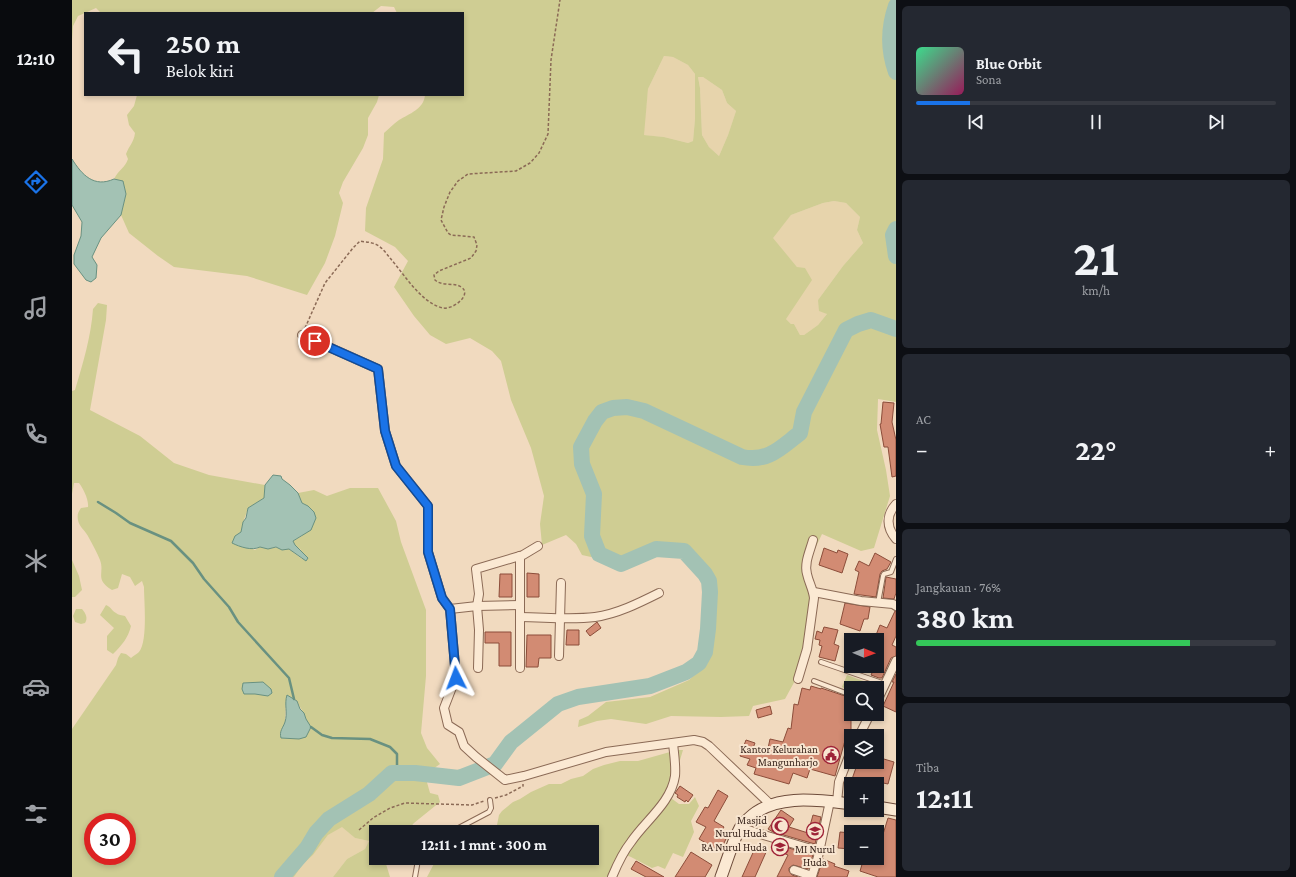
<!DOCTYPE html>
<html lang="id">
<meta charset="utf-8">
<style>
:root{--surface:#171b24;--page:#242831;--text:#f1f3f6;--muted:#9ea1a6;--line:#363941;--accent:#1a73e8}
body{margin:0;font-family:"Crimson Pro",serif;background:var(--page);color:var(--text);height:100vh;display:flex;flex-direction:column;font-size:15px;white-space:nowrap}
*{box-sizing:border-box;margin:0}
p{font-size:13px;color:var(--muted)}
.icon{flex:none;width:22px;height:22px;fill:none;stroke:currentColor;stroke-width:2;stroke-linecap:round;stroke-linejoin:round}
.map{position:relative;flex:1;overflow:hidden}
.drawer{display:flex;flex-direction:column;gap:6px;padding:6px;background:#0d0f14;width:400px}
.drawer>*{flex:none}
.guide{position:absolute;left:12px;top:12px;width:380px;height:84px;border-radius:0px;box-shadow:0 2px 6px #0003;background:#171b24;color:var(--text);overflow:hidden}
.needle{width:26px;rotate:91deg}
.buttons{position:absolute;left:772px;top:633px;display:grid;gap:8px}
.buttons a{display:grid;place-items:center;width:40px;height:40px;border-radius:0px;background:var(--surface);box-shadow:0 2px 6px #0003;font-size:20px}
.speed{position:absolute;left:12px;top:813px;display:flex;gap:8px;font-size:20px;font-weight:700;text-align:center}
.speed>*{display:grid;place-content:center;width:52px;height:52px;border-radius:50%;background:var(--surface);box-shadow:0 2px 6px #0003;line-height:1}
.speed .limit{border:6px solid #d22;background:#fff;color:#111}
.pin{position:absolute;display:grid;place-items:center;width:34px;height:34px;color:#fff;margin:-17px;border:2px solid #fff;border-radius:50%;box-shadow:0 1px 4px #0007}
.me{position:absolute;width:44px;margin:-22px;rotate:357deg;stroke-linejoin:round;filter:drop-shadow(0 0 3px #0008)}
.turn{display:flex;align-items:center;gap:14px;height:84px;padding:0 16px;font-size:18px}
.turn .icon{width:52px;height:52px;stroke-width:2.5}
.turn b{display:block;font-size:28px;line-height:34px}
.big{font-size:30px;font-weight:700;line-height:1.1}
.drawer .tile{flex:1;display:flex;flex-direction:column;justify-content:center;gap:6px;min-width:0;padding:0 14px;border-radius:6px;background:var(--page)}
.drawer .dial{align-items:center;gap:0}
.dial b{font-size:52px;line-height:1}
.song{display:flex;align-items:center;gap:12px}
.cover{width:48px;height:48px;border-radius:6px;background:linear-gradient(135deg,hsl(150 70% 55%),hsl(330 70% 35%))}
.played{height:4px;border-radius:2px;background:linear-gradient(90deg,var(--accent) 15%,var(--line) 15%)}
.keys{display:flex;justify-content:space-around;direction:ltr}
.heat{display:flex;justify-content:space-between;align-items:center;font-size:22px;direction:ltr}
.charge{height:6px;border-radius:3px;background:linear-gradient(90deg,#34c759 76%,var(--line) 0)}
.trip{position:absolute;left:297px;top:825px;width:230px;height:40px;border-radius:0px;background:var(--surface);box-shadow:0 2px 6px #0003;font-weight:700;line-height:40px;text-align:center}
main{display:flex;flex:1;min-height:0}
.tabs{display:flex;flex-direction:column;width:72px;justify-content:space-around;align-items:center;background:#090b0e;color:var(--muted)}
.tabs .icon{width:28px;height:28px}
.tabs .current{color:var(--accent)}
.tabs b{font-size:18px;color:var(--text)}
.map>svg:first-child{display:block}
.farmland{fill:#e7d4ac}
.green{fill:#cfcd93;fill-rule:evenodd}
.water{fill:#a3c2b4;stroke:#699181}
.lines{fill:none;stroke-linecap:round;stroke-linejoin:round}
.stream{stroke:#699181;stroke-width:2.5}
.river{stroke:#a3c2b4;stroke-width:16}
.building{fill:#d28b73;stroke:#8c4d3a}
.service-casing{stroke:#8b6a56;stroke-width:6}
.minor-casing{stroke:#8b6a56;stroke-width:10}
.secondary-casing{stroke:#6d4b3a;stroke-width:13}
.path{stroke:#8b6a56;stroke-width:1.5;stroke-dasharray:3 2;stroke-linecap:butt}
.service{stroke:#fbe9d3;stroke-width:4}
.minor{stroke:#fbe9d3;stroke-width:8}
.secondary{stroke:#fbe9d3;stroke-width:11}
.route-casing{stroke:#114b97;stroke-width:10}
.route{stroke:#1a73e8;stroke-width:7}
.labels{text-anchor:middle;stroke-width:4;stroke-linejoin:round;paint-order:stroke}
.poi-label{font-size:11px;fill:#39251c;stroke:#f8e5d0;text-anchor:end}
</style>
<main>
<nav class="tabs">
<b>12:10</b>
<svg class="icon current" aria-label="directions" viewBox="0 0 24 24"><path d="M12 3l9 9-9 9-9-9zM9 14v-3h6M13 9l2 2-2 2"/></svg>
<svg class="icon" aria-label="music" viewBox="0 0 24 24"><path d="M9 18V5l10-2v13"/><circle cx="6" cy="18" r="3"/><circle cx="16" cy="16" r="3"/></svg>
<svg class="icon" aria-label="phone" viewBox="0 0 24 24"><path d="M5 4h4l2 5-3 2q2 4 5 5l2-3 5 2v4C11 20 4 13 5 4z"/></svg>
<svg class="icon" aria-label="climate" viewBox="0 0 24 24"><path d="M12 3v18M4 7l16 10M4 17L20 7"/></svg>
<svg class="icon" aria-label="car" viewBox="0 0 24 24"><path d="M5 17H2v-5l4-1 3-4h7l3 4 3 1v5h-3M9 17h6M6 11h13"/><circle cx="7" cy="17" r="2"/><circle cx="17" cy="17" r="2"/></svg>
<svg class="icon" aria-label="filters" viewBox="0 0 24 24"><path d="M4 7h16M4 17h16"/><circle cx="9" cy="7" r="2"/><circle cx="15" cy="17" r="2"/></svg>
</nav>
<div class="map">
<svg width="824" height="877" viewBox="0 0 824 877">
<rect width="100%" height="100%" fill="#f1dabf"/>
<g class="farmland">
<path d="M592 56 601 57 616 65 623 74V119L621 141 616 143 592 137 571 135 576 89Z"/>
<path d="M626 77H631L650 90 655 103 664 111 656 135 647 156 637 147 630 135 628 88Z"/>
<path d="M762 201 774 203 788 217 785 230 791 243 771 266 746 300 755 314 746 325 732 335H728L722 324H719L714 319 725 267 700 238 719 215 751 203Z"/>
<path d="M270 826 283 838 297 841 293 849 275 859 261 877H222L231 864 241 855 256 835Z"/>
</g>
<g class="green">
<path d="M0 0H824V402L806 399 805 430 814 470 818 496 802 548 789 551 750 534 732 572 742 604 725 677 713 699 681 706 677 716 649 717 599 716 574 724 539 719 525 721 506 727 507 720 516 716 534 702 578 697 617 680 635 664 644 623 643 588 634 567 618 548 598 544 579 546 564 554 547 559 532 552 519 557 510 555 504 544 494 535 470 545 468 524 472 496 459 448 439 400 429 361 420 351 398 338 374 344 358 335 342 316 322 287 336 261 323 247 293 231 294 208 311 159 312 133C317 129 321 124 327 120 337 114 352 109 353 95H391V13H325L322 7 309 6 300 13H29L24 8 6 16 1 26 0 41ZM592 56 601 57 616 65 623 74V119L621 141 616 143 592 137 572 135 576 89ZM626 77H631L650 90 655 103 664 111 656 135 647 156 637 147 630 135 628 88ZM762 201 774 203 788 217 785 230 791 243 771 266 746 300 747 311 755 314 746 325 732 335H728L722 324H719L714 319 740 280 733 268 725 267 701 238 719 215 751 203Z"/>
<path d="M65 95H307L305 102 296 118V135L291 148 271 182 267 193 271 203 263 236 253 263 235 295 175 276 102 267 86 256 57 233 49 215 54 194 51 182 42 179C47 169 53 168 56 159L54 154C57 146 62 142 63 133L57 125 55 115 62 106Z"/>
<path d="M26 303 35 305 34 320 18 410 68 436 102 463 137 475 193 485 192 498 176 508C174 516 169 524 170 532 170 537 174 543 175 547L183 550 188 547C195 549 195 548 202 548 207 547 211 549 217 549L230 559 229 550 223 545 221 541 230 536 236 506 230 503 226 493 242 490 255 496 278 488H306L324 521 329 542 354 610V676L349 733 355 748 368 764 361 769 351 768 358 793 366 795 368 802 342 823 334 832H304V858H316L314 864 318 877H261L275 859 293 849 297 841 283 838 270 827 256 835 241 855 231 864 222 877H0V729L44 665 46 658 49 653 54 654 59 658C61 656 65 654 67 652 76 641 72 601 72 587L70 581 63 586 58 577 50 574 46 588 40 590C22 579 33 573 28 560 25 553 21 545 17 538 14 531 7 527 6 520 5 515 6 512 9 508L16 507C17 500 11 488 7 483H2L0 494V391L3 390C11 363 19 337 21 309ZM171 683H183L189 694H173ZM214 700 225 701C228 708 232 712 234 719L208 734 213 722ZM21 822H55V856H21Z"/>
<path d="M0 560 7 576 10 590 3 597H0Z"/>
<path d="M34 605C40 608 39 610 44 613 46 615 50 615 53 616L59 626C56 638 50 645 41 654L35 650V636L42 628 28 615Z"/>
<path d="M4 609H10C14 614 16 618 13 623L9 624 3 622 1 616Z"/>
<path d="M775 675 794 682 791 688H779V691L770 687Z"/>
<path d="M605 750H611L608 760 600 774 599 798 607 804H617L623 797 627 806 619 821 622 832 611 857 601 853 593 869 586 866 580 868 559 857 549 853 536 877H355L365 858H520V832H408L425 825 427 815 430 811 441 802 448 799 459 792 477 784H489L499 779 511 776 521 769 532 765 548 761H566Z"/>
</g>
<g class="water">
<path d="M0 159C10 175 22 188 42 179L51 181 54 194 49 215 29 238 20 257 25 265 24 278 19 282 14 280 2 264V255L9 236 10 222 0 205Z"/>
<path d="M201 475 209 476 210 479 218 485 226 493 230 503 236 506 242 512 244 518 239 530 221 541 223 545 236 558 234 561 217 549 210 550 204 547 196 549 188 547C180 551 168 547 160 543L163 536 169 532 171 522 174 518 176 508 192 498 193 485Z"/>
<path d="M191 682 199 689 200 693 196 696 183 694H172L170 689 171 683Z"/>
<path d="M215 695 225 701 228 709 232 713 234 719 239 727 234 737 227 739 209 738C207 731 211 728 213 722 216 713 212 704 215 695Z"/>
</g>
<g class="lines">
<g class="stream">
<path d="M26 502 44 513 58 523 99 541 121 563 132 579 157 607 166 622 217 678 222 699"/>
<path d="M239 727 250 735 260 738 298 739 318 747 325 754V773"/>
</g>
<g class="river">
<path d="M824 6C816 29 816 50 824 72"/>
<path d="M824 229 821 235 824 256"/>
<path d="M210 877 235 848 244 833 257 819 297 794 320 773H343L387 778 423 764 439 742 486 704 506 697 578 686 614 672 627 663 633 652 636 629 638 592 637 581 633 574 612 551 584 549 549 564 527 554 520 536 522 494 510 464 509 447 523 421 530 412 541 408 555 407 572 411 670 457C697 462 708 448 728 433L732 412 774 330 786 324 799 320 824 329"/>
</g>
</g>
<g class="building">
<path d="M811 402 822 403 820 422 824 440V476L820 477 816 447H812L808 424H809Z"/>
<path d="M752 548 765 553 766 550 776 554 770 573 747 565Z"/>
<path d="M803 553 819 562 815 569 810 571 808 574 804 597 782 594 787 572 783 570 787 561 797 566Z"/>
<path d="M455 573 467 574V597H455Z"/>
<path d="M428 574H440V597H427Z"/>
<path d="M814 577 824 579V593L822 599 811 598Z"/>
<path d="M773 603 798 607 796 619H792L788 631 768 624Z"/>
<path d="M823 611H824V636L820 645 824 647V656L819 658 810 678H807L799 675 800 673 784 667V666H805V640H802L808 625 815 628Z"/>
<path d="M525 622 529 628 518 636 514 631Z"/>
<path d="M752 627 766 630 762 644 767 646 763 661 747 657 750 646 747 645 748 640 743 639 745 631 750 633Z"/>
<path d="M495 630H507V645H494Z"/>
<path d="M413 632H439V666H427V643H413Z"/>
<path d="M455 635H479V658H467L466 667H454Z"/>
<path d="M824 674V712L811 706 822 682H820Z"/>
<path d="M796 682 805 685 804 688H794Z"/>
<path d="M739 686 749 689V688L779 698V738L774 737 763 776 738 769 735 778 721 773 717 784 682 774 684 768 675 765 678 759 668 756 674 740 683 743 681 748 695 753 698 739 711 742 716 728 719 729 722 704 726 705 730 688 738 690Z"/>
<path d="M698 706 700 714 686 718 684 710Z"/>
<path d="M805 757 822 762 816 784 797 780 796 784H786L779 782 786 762H805Z"/>
<path d="M608 786 621 795 616 802 614 800 613 802 605 797 606 795 603 793Z"/>
<path d="M646 790 656 796 642 821 652 827 647 835 654 839 648 851 627 839 634 827 624 822 633 807 636 808Z"/>
<path d="M709 810 722 819 717 827 736 833 741 815 749 817 743 844 701 832 696 829Z"/>
<path d="M816 818 824 820V877H806L788 871 792 858H805V843L808 844Z"/>
<path d="M768 832 779 833V849L766 848Z"/>
<path d="M703 844 741 855 736 869 721 865 717 868V871L720 875 726 877H705L716 855 701 849Z"/>
<path d="M684 846 695 850 683 877H670Z"/>
<path d="M619 852 640 865 633 877H603Z"/>
<path d="M751 859 763 864 762 866 777 871 775 877H745Z"/>
<path d="M564 861 592 877H574L559 869Z"/>
</g>
<g class="lines">
<g class="service-casing">
<g id="service">
<path d="M806 603 811 576 812 574 819 572 824 559"/>
<path d="M749 662 813 684"/>
<path d="M742 681 779 695"/>
<path d="M379 832 417 812 419 808 418 800"/>
<path d="M343 877 346 860 348 858"/>
</g>
</g>
<g class="minor-casing">
<g id="minor">
<path d="M230 335 306 369 313 431 324 466 356 506V552L370 598 378 609 384 677 372 708 376 725 387 732 392 746 404 757 433 780 452 776 534 752 622 740 631 742 637 746 698 804"/>
<path d="M824 504C814 515 814 527 824 539"/>
<path d="M742 592 789 601 821 604 824 606"/>
<path d="M378 609 405 606 448 605"/>
<path d="M448 617C472 617 498 620 523 617 545 614 567 603 587 593"/>
<path d="M487 656 489 583"/>
<path d="M406 668 407 630 405 606 407 594 404 569 451 555 466 546"/>
<path d="M448 668V556"/>
<path d="M726 679 735 649 742 598C741 589 737 583 735 574 732 563 738 551 741 540"/>
<path d="M805 701 824 661"/>
<path d="M787 736 798 714"/>
<path d="M765 802 767 782 779 751"/>
<path d="M668 827 685 833 746 851"/>
<path d="M722 870 740 876 746 857 758 801"/>
<path d="M540 877C545 865 551 852 559 842 573 821 599 803 603 776 604 765 602 754 601 743"/>
</g>
</g>
<g class="secondary-casing">
<g id="secondary">
<path d="M805 807 824 810"/>
<path d="M649 877C655 861 660 843 668 828 670 825 673 822 676 819 702 793 746 800 779 804"/>
</g>
</g>
<g class="path">
<path d="M233 328 253 283 281 248 288 241C293 242 298 242 303 244 309 246 314 253 318 258 332 274 349 303 371 308 381 310 401 294 389 287 382 282 371 287 363 280L362 275 367 271 399 258 404 251 405 245 402 237 379 235 376 233 369 220 372 207 378 192 386 181 396 174 444 171 458 163 467 153 476 134 479 60 488 0"/>
<path d="M423 798 434 795 451 786V784"/>
<path d="M287 830 301 818 318 808 333 803 400 805 412 801"/>
</g>
<use href="#service" class="service"/>
<use href="#minor" class="minor"/>
<use href="#secondary" class="secondary"/>
</g>
<g class="lines">
<g class="route-casing">
<path id="route" d="M243 341 306 369 313 431 324 466 356 506V552L370 598 378 609 384 678"/>
</g>
<use href="#route" class="route"/>
</g>
<defs>
<g id="civic-ring" transform="scale(0.9)"><circle r="9.5" fill="#f8e5d0" stroke="#9e2237" stroke-width="1.5"/><path d="M-.6-6.5H3V-4.5H.6V-3L4-1V1h2V6H-6V1h2V-1L-.6-3ZM-1.2 2.5V6h2.4V2.5Z" fill="#9e2237"/></g>
<g id="mosque-ring" transform="scale(0.9)"><circle r="9.5" fill="#f8e5d0" stroke="#9e2237" stroke-width="1.5"/><path d="M3.5-4.9A6 6 0 1 0 3.5 4.9A5 5 0 1 1 3.5-4.9Z" fill="#9e2237"/></g>
<g id="school-ring" transform="scale(0.9)"><circle r="9.5" fill="#f8e5d0" stroke="#9e2237" stroke-width="1.5"/><path d="M0-5L7-2L0 1L-7-2ZM-4 1L0 2.5L4 1V4Q0 6-4 4Z" fill="#9e2237"/></g>
</defs>
<g fill-rule="evenodd">
<use href="#civic-ring" x="759" y="755"/>
<use href="#mosque-ring" x="708" y="826"/>
<use href="#school-ring" x="743" y="831"/>
<use href="#school-ring" x="708" y="847"/>
</g>
<g class="labels">
<g class="poi-label">
<text x="746" y="753">Kantor Kelurahan<tspan x="746" dy="13">Mangunharjo</tspan></text>
<text x="695" y="824">Masjid<tspan x="695" dy="13">Nurul Huda</tspan></text>
<text x="695" y="851">RA Nurul Huda</text>
<text x="743" y="853" text-anchor="middle">MI Nurul<tspan x="743" dy="13">Huda</tspan></text>
</g>
</g>
</svg>
<div class="buttons">
<a><svg class="needle" viewBox="-14 -14 28 28"><path d="M0-13l5 13h-10z" fill="#e53935"/><path d="M0 13l5-13h-10z" fill="#9ea1a6"/></svg></a>
<a><svg class="icon" aria-label="search" viewBox="0 0 24 24"><circle cx="10" cy="10" r="6"/><path d="M15 15l6 6"/></svg></a>
<a><svg class="icon" aria-label="layers" viewBox="0 0 24 24"><path d="M12 4l9 5-9 5-9-5zM3 14l9 5 9-5"/></svg></a>
<a>+</a>
<a>−</a>
</div>
<div class="speed"><div class="limit">30</div></div>
<div class="pin" style="left:243px;top:341px;background:#d93025"><svg class="icon" aria-label="arrive" viewBox="0 0 24 24"><path d="M6 21V4h12l-3 4 3 4H6"/></svg></div>
<svg class="me" style="left:384px;top:678px" viewBox="-20 -20 40 40"><path d="M0-17L14 15 0 8-14 15z" fill="#1a73e8" stroke="#fff" stroke-width="4"/></svg>
<div class="trip">12:11 · 1 mnt · 300 m</div>
<div class="guide">
<div class="turn"><svg class="icon" aria-label="left" viewBox="0 0 24 24"><path d="M17 20v-9H6M10 6l-5 5 5 5"/></svg><div><b>250 m</b>Belok kiri</div></div>
</div>
</div>
<section class="drawer">
<div class="tile">
<div class="song"><i class="cover"></i><div><b>Blue Orbit</b><p>Sona</p></div></div>
<div class="played"></div>
<div class="keys"><svg class="icon" aria-label="previous" viewBox="0 0 24 24"><path d="M18 5L8 12l10 7zM5 5v14"/></svg><svg class="icon" aria-label="pause" viewBox="0 0 24 24"><path d="M8 5v14M16 5v14"/></svg><svg class="icon" aria-label="next" viewBox="0 0 24 24"><path d="M6 5l10 7-10 7zM19 5v14"/></svg></div>
</div>
<div class="tile dial"><b>21</b><p>km/h</p></div>
<div class="tile"><p>AC</p>
<div class="heat"><a>−</a><b class="big">22°</b><a>+</a></div>
</div>
<div class="tile"><p>Jangkauan · 76%</p><b class="big">380 km</b><div class="charge"></div></div>
<div class="tile"><p>Tiba</p><b class="big">12:11</b></div>
</section>
</main>
